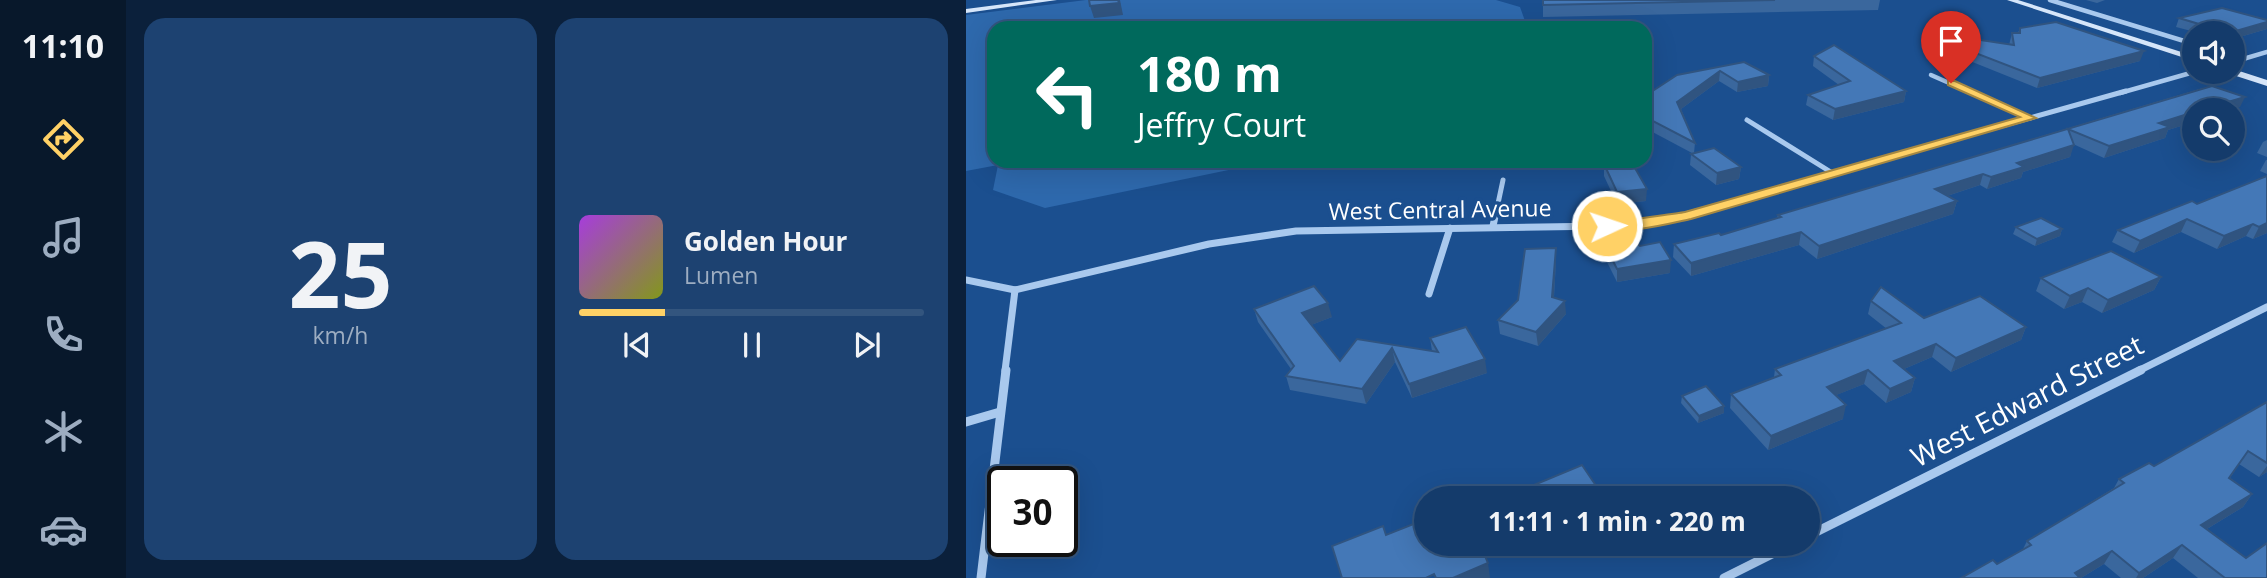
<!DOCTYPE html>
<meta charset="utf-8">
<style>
:root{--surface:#143b6b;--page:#1d4271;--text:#f1f3f6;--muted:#9dadc1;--line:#33557e;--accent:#ffd166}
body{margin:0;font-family:"Open Sans",sans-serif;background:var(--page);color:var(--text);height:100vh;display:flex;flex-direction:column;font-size:26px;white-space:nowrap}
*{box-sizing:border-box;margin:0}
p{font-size:23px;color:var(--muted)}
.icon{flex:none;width:38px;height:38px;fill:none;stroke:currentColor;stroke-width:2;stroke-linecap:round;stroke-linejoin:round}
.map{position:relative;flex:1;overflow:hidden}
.side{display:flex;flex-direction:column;gap:18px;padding:18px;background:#0b203b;width:840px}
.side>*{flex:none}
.guide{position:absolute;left:21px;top:21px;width:665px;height:147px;border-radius:21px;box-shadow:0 7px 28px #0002,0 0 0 2px var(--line);background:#00695c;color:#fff;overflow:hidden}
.fabs{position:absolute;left:1216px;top:21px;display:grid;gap:14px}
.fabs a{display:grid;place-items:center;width:63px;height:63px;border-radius:50%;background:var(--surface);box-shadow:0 7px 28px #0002,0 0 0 2px var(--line);font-size:35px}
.speed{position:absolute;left:21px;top:466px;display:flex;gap:14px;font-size:35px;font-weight:700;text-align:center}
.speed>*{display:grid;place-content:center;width:91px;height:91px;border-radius:50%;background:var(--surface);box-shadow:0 7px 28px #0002,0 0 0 2px var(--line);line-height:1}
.speed .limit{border:4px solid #111;border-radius:10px;background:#fff;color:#111}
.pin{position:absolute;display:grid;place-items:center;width:60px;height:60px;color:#fff;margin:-72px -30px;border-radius:50% 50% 50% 0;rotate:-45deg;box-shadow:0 0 7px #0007}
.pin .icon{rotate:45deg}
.me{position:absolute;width:77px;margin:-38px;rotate:87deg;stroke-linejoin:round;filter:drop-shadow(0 0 5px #0008)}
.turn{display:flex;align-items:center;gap:24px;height:147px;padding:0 35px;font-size:32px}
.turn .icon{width:91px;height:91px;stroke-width:2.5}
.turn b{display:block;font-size:49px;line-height:60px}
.side .tile{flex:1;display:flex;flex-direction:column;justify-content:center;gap:10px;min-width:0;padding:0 24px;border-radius:21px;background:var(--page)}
.side .dial{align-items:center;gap:0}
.dial b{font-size:91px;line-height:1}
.song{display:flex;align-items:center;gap:21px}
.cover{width:84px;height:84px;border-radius:10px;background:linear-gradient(135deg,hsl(280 70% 55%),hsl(70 70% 35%))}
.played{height:7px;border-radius:4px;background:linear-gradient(90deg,var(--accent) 25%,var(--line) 25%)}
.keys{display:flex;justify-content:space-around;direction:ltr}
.side .tiles{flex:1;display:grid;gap:18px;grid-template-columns:repeat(2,1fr)}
.trip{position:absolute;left:448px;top:486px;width:406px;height:70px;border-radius:35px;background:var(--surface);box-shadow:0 7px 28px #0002,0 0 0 2px var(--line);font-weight:700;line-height:70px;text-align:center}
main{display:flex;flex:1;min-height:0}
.tab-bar{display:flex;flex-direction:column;width:126px;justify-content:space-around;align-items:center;background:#08182b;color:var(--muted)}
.tab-bar .icon{width:49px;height:49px}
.tab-bar .on{color:var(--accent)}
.tab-bar b{font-size:32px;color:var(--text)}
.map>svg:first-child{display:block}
.green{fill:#2e69ad}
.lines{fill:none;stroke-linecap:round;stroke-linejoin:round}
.street-far3{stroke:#a9c9ee;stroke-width:4.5}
.street-far2{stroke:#a9c9ee;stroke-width:5}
.street-far1{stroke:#a9c9ee;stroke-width:7}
.street{stroke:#a9c9ee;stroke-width:9}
.secondary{fill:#d6e6fa;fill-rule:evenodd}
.wall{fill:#3a679d}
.shaded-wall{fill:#305480}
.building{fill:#4478b7;stroke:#305480;stroke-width:2}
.route{fill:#ffd166;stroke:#a68842;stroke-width:2}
.labels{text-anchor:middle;stroke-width:7;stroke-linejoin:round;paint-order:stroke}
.street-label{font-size:23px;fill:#fff;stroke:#1b4f8f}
.near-street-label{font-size:28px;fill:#fff;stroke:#1b4f8f}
</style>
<main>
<nav class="tab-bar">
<b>11:10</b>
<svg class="icon on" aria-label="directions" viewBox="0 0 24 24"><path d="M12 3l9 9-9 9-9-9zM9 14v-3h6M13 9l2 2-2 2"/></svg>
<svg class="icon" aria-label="music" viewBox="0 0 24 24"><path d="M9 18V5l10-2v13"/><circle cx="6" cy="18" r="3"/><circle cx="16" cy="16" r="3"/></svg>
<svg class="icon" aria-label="phone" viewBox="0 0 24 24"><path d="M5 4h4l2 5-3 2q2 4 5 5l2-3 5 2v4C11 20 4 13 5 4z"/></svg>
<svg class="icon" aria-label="climate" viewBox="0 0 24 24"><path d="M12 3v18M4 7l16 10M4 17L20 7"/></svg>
<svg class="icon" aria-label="car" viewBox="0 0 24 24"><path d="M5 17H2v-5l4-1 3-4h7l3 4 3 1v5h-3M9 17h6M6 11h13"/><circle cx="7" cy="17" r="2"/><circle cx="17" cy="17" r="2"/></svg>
</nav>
<section class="side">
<div class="tiles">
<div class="tile dial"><b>25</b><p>km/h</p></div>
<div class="tile">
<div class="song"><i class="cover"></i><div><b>Golden Hour</b><p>Lumen</p></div></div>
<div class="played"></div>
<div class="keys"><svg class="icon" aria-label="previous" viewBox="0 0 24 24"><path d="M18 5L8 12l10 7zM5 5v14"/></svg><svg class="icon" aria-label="pause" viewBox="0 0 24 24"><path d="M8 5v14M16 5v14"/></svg><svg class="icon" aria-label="next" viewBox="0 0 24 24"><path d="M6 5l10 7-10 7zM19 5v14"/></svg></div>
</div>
</div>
</section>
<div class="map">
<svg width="1301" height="578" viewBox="0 0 1301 578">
<rect width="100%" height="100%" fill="#1b4f8f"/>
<path class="green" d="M120 0H530L554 7 559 21 579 28H28V161H306L79 208 27 190 32 165 0 171V15Z"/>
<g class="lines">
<g class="street-far3">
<path d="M1084 0 1228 44"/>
<path d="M1267 62 1301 52"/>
<path d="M965 75 1006 93"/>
<path d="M1154 93 1228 72"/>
</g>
<g class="street-far2">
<path d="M1002 91 1064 118"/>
<path d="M781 120 868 174"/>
<path d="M530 213 537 180"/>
<path d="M725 213 1160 91"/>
</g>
<g class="street-far1">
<path d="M527 226 530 212"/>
<path d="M0 280 49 290 243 244 330 231 641 226 694 222 731 212"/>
<path d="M463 294 484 228"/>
<path d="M39 371 49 290"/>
<path d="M1172 371 1301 307"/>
</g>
<g class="street">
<path d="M0 422 34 412"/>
<path d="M842 536 1175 370"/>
<path d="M15 578 40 370"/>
<path d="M758 578 826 544"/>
</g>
<g class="secondary">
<path d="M70 0H91L0 13V9Z"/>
<path d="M1041 0H1052L1228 56V61Z"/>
<path d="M1267 69 1301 80V86L1264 74 1263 72H1267Z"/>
</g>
</g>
<g class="wall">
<path d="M577 0H914L912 10 577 17Z"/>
<path d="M1120 0H1139L1131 3Z"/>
<path d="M1213 18 1301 20V29L1267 39V33H1233L1210 27Z"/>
<path d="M1054 28 1174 61 1071 88 984 53 988 36 1043 45 1046 33H1052Z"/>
<path d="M848 56 940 91 938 102 867 120 840 105 842 95 873 85 847 66Z"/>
<path d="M778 62 803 75 802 86 771 92 753 81 715 109 729 143 728 153 775 167 773 179 750 185 724 165 725 154 726 153 679 128V96Z"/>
<path d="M1237 88 1274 107 1228 110V122L1202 130 1199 138 1138 158 1107 144 1104 157 1057 172 1055 178 1021 189 1014 185 981 196 991 201 987 214 851 259 833 245 725 276 707 257 708 244 755 235 811 218 812 215Z"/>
<path d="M1301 140V157L1291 153 1297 142Z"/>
<path d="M1300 160H1301V174L1294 171Z"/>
<path d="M448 161H474L465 166Z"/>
<path d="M638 164 680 201 651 204 638 176Z"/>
<path d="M1301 176V233L1287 239 1280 236 1251 249 1215 232 1168 253 1146 242 1152 230 1231 204Z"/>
<path d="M1050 227 1096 229 1094 236 1069 246 1047 234Z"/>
<path d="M674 246 704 273 651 282 641 262V249Z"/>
<path d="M590 261 588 297 600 314 572 346 534 334 532 320Z"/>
<path d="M1195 277 1188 290 1136 313 1116 302 1098 309 1070 291 1075 278Z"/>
<path d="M905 301 958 318 1060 327 1055 340 985 372 966 357 938 369 949 378 945 392 920 403 898 384 870 395 877 419 802 450 764 408 765 394 808 377 809 369 921 329 902 314Z"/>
<path d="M288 309 366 317 345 325 374 361 391 339 466 351 464 338 521 373 446 398 429 362 400 404 324 390 320 376 325 369 292 322Z"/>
<path d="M716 396 758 406V413L732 423 715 403Z"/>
<path d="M1301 402V472L1293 477 1273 464 1264 478 1286 494 1277 507 1241 529 1301 578H1232L1207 558 1177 578H1155L1138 564 1115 578H995L1031 564 1057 549 1061 541 1148 488 1153 479 1188 466Z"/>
<path d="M558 544H587L564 555Z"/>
</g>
<g class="shaded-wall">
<path d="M154 0 157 15 128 18 124 6Z"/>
<path d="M1301 22V29L1267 39V33H1263Z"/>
<path d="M1178 51 1174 61 1071 88 1074 78Z"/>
<path d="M754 71 753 81 711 112V102Z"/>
<path d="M803 75 802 86 771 92 772 82Z"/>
<path d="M940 91 938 102 867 120 869 109Z"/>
<path d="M1279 97 1274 107 1265 110H1235Z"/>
<path d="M1228 112V122L1202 130 1199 138 1138 158 1143 146 1193 123Z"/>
<path d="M1108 145 1104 157 1057 172 1055 178 1021 189 1025 177 1051 163Z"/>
<path d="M464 161H474L465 166Z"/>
<path d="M775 167 773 179 750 185 751 173Z"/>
<path d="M1017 174 1014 185 966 201 969 189Z"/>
<path d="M681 189 680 201 651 204V192Z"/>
<path d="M991 201 987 214 851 259 853 246Z"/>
<path d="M1221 219 1215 232 1168 253 1174 241Z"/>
<path d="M1301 223V233L1287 239 1293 227Z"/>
<path d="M1287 224 1280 236 1251 249 1258 236Z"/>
<path d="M1096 229 1094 236 1069 246 1071 239Z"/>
<path d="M835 232 833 245 725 276V263Z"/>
<path d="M590 248V261L587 310 586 297Z"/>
<path d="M705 260 704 273 651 282V269Z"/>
<path d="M1195 277 1188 290 1136 313 1142 300Z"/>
<path d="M1122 288 1116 302 1098 309 1104 296Z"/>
<path d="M599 301 600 314 572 346 570 332Z"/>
<path d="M362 303 366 317 340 327 336 313Z"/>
<path d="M1060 327 1055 340 985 372 990 358Z"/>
<path d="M970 344 966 357 924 375 928 361Z"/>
<path d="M426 348 429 362 400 404 396 389Z"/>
<path d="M519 359 521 373 446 398 443 384Z"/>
<path d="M902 370 898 384 858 400 861 387Z"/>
<path d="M949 378 945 392 920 403 924 389Z"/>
<path d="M880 405 877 419 802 450 805 436Z"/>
<path d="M758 406V413L732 423 733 416Z"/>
<path d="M1301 466V472L1293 477Z"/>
<path d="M1286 494 1277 507 1226 538 1235 525Z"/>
<path d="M562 544H587L564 555Z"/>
<path d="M1216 545 1207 558 1177 578H1170L1173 573Z"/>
<path d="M1146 551 1138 564 1115 578H1106L1109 573Z"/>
<path d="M522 563 524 578H487Z"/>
</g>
<g class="building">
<path d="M123 0H152L153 3 124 6Z"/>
<path d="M577 0H809L577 5Z"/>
<path d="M1256 8 1301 20V22L1263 33 1213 18Z"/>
<path d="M1090 22 1178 51 1074 78 986 44 988 36 1048 45 1046 33H1054V28Z"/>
<path d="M868 45 940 91 869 109 842 95 884 81 848 56Z"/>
<path d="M778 62 803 75 772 82 754 71 711 102 729 143 679 117V96L711 75Z"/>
<path d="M1246 86 1279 97 1235 110H1228V112L1193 123 1204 127 1143 146 1102 129 1108 145 1051 163 1058 167 1025 177 1017 174 969 189 991 201 853 246 835 232 725 263 708 244 753 233 755 235 815 217 812 215Z"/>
<path d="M748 148 775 167 751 173 725 154Z"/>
<path d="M665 161 681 189 651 192 638 164Z"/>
<path d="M1301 176V223L1293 227 1287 224 1258 236 1221 219 1174 241 1152 230 1226 201 1231 204Z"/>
<path d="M1075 218 1096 229 1071 239 1050 227Z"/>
<path d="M694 242 705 260 651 269 641 249 672 244 674 246Z"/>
<path d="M590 248 586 297 599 301 570 332 532 320 552 300 559 249Z"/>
<path d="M1145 251 1195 277 1142 300 1122 288 1104 296 1075 278Z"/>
<path d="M348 286 362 303 336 313 374 361 391 339 472 352 464 338 500 327 519 359 443 384 426 348 396 389 320 376 328 366 288 309Z"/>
<path d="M915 287 958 318 1014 296 1060 327 990 358 970 344 928 361 949 378 924 389 902 370 861 387 880 405 805 436 765 394 815 375 809 369 935 323 905 301Z"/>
<path d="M740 386 758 406 733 416 716 396Z"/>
<path d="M1301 402V463L1282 451 1263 478 1286 494 1235 525 1280 558 1301 543V578H1259L1216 545 1173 573 1146 551 1109 573 1114 578H995L1027 560 1031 564 1065 545 1061 541 1158 483 1153 479 1183 463 1188 466Z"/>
<path d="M616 465 637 496 631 499H540L539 497Z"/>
<path d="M460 519V544H514L522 563 487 578H470L468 574 460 578H376L366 546 417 526 420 535Z"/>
</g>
<path class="route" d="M982 81H989L1070 118 725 219C706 223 648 238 634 226 640 221 704 215 719 212L1054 117 982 85Z"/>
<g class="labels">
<g class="street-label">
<text transform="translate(474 210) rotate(-1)" y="8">West Central Avenue</text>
</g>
<g class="near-street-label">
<text transform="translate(1061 401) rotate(-27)" y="10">West Edward Street</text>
</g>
</g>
</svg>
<div class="fabs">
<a><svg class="icon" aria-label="sound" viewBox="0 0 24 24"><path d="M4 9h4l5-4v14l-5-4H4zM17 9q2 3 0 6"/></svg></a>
<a><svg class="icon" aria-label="search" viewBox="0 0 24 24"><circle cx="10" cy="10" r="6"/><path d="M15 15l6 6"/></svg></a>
</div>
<div class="speed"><div class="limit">30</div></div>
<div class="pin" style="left:985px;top:83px;background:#d93025"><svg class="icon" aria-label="arrive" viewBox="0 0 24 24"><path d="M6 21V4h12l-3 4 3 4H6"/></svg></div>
<svg class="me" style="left:641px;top:226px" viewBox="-20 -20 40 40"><circle r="17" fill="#ffd166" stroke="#fff" stroke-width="3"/><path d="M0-11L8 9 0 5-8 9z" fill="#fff"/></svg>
<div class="trip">11:11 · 1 min · 220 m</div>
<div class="guide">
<div class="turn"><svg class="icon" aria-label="left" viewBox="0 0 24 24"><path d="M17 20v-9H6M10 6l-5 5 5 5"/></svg><div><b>180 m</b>Jeffry Court</div></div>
</div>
</div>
</main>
